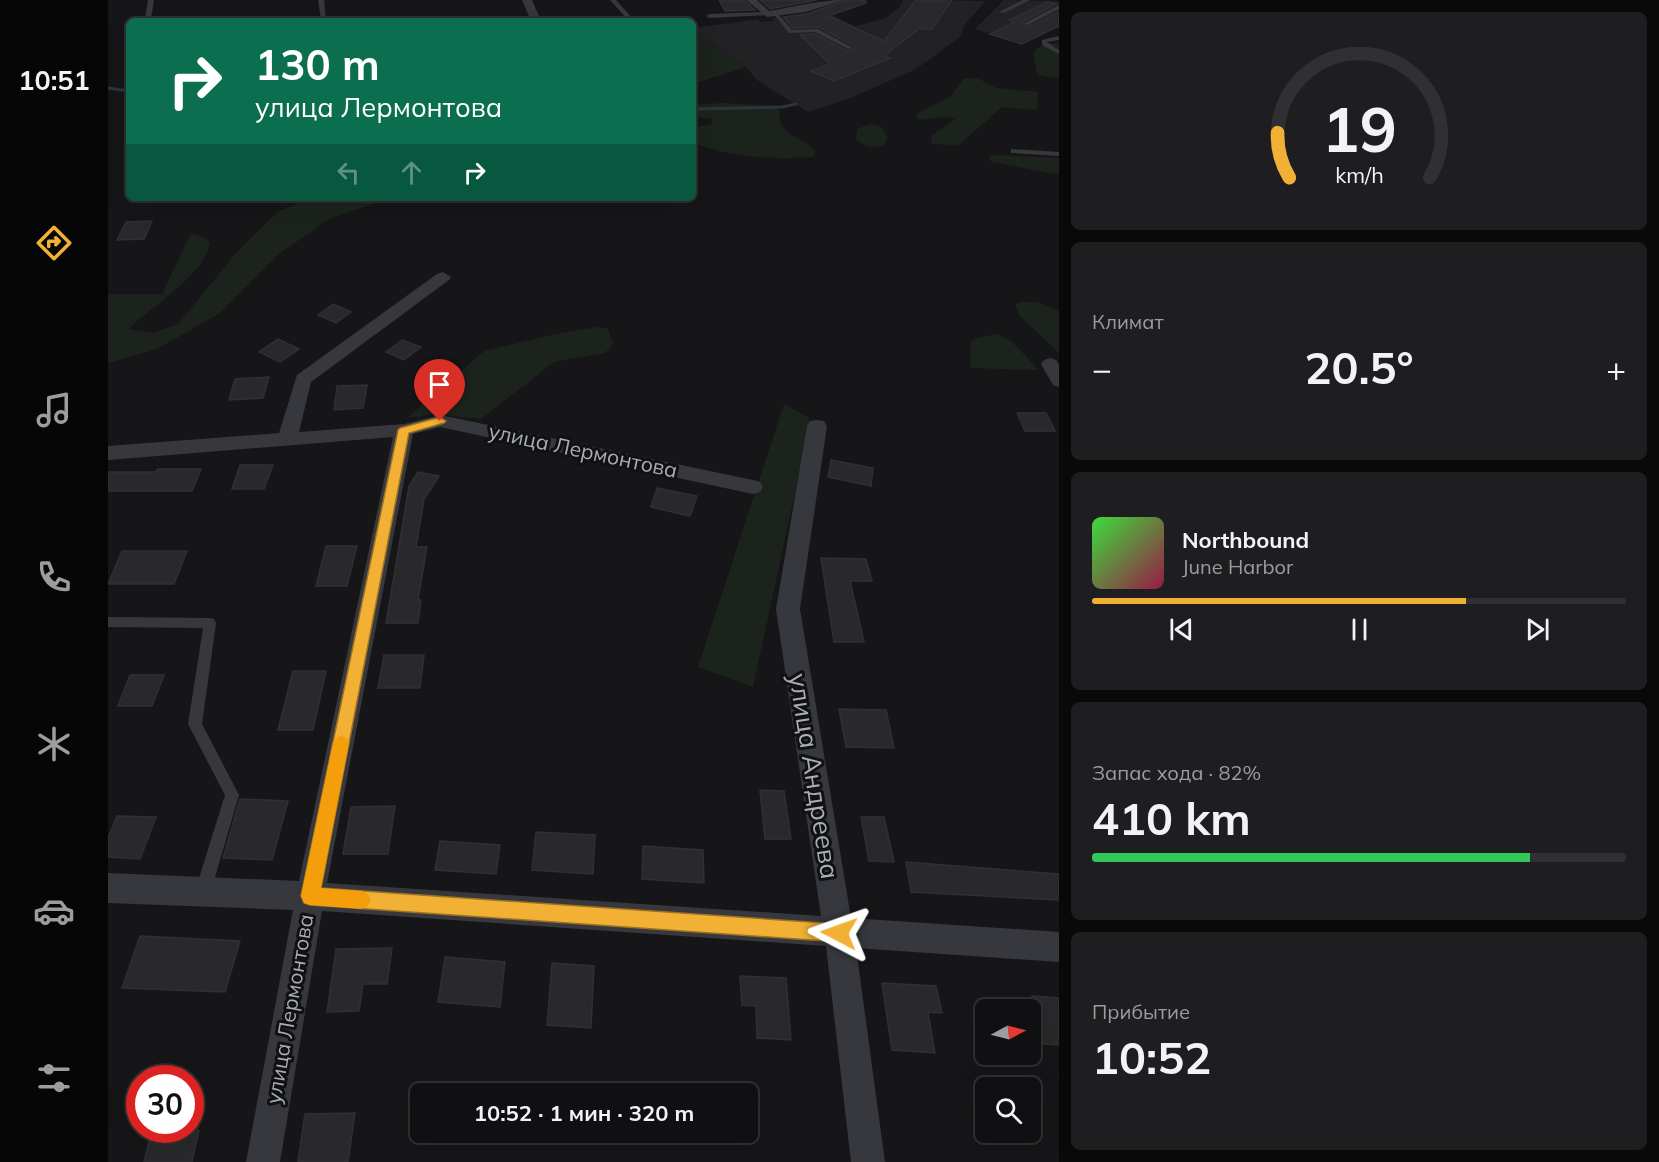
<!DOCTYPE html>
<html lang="ru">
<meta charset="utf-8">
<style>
:root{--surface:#101012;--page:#1e1e20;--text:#f1f3f6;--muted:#9c9d9f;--line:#303032;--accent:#f2b134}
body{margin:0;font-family:Mulish,sans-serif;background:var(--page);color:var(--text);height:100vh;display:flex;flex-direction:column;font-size:22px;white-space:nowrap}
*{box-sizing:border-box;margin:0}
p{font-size:20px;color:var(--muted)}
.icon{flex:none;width:33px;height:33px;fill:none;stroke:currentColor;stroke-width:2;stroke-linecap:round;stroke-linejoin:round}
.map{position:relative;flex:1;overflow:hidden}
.panel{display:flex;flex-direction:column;gap:12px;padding:12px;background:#09090a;width:600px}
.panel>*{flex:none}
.top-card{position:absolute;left:18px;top:18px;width:570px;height:183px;border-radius:9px;box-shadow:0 6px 24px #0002,0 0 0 2px var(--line);background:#0b6e4f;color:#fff;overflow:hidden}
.needle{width:39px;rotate:83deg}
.buttons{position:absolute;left:867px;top:999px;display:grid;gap:12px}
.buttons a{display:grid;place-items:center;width:66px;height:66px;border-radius:9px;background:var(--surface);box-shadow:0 6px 24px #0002,0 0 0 2px var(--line);font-size:30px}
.speed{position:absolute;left:18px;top:1065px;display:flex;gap:12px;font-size:30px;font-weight:700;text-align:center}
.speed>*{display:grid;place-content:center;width:78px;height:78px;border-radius:50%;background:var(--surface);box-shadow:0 6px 24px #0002,0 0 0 2px var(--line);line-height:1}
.speed .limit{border:9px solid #d22;background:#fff;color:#111}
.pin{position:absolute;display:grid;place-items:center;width:51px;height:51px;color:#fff;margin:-62px -26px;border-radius:50% 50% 50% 0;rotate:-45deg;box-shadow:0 0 6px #0007}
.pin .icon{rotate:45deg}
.me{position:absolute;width:66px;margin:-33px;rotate:274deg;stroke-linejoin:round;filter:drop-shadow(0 0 4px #0008)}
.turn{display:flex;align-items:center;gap:21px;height:126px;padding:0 30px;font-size:27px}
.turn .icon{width:78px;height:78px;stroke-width:2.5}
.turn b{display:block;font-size:42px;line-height:51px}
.lanes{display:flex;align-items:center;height:57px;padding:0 30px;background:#0003;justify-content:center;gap:30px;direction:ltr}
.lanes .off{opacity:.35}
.big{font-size:45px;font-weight:700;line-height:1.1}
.panel .tile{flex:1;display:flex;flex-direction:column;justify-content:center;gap:9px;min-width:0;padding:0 21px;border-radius:9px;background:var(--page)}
.panel .dial{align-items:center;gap:0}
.dial svg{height:156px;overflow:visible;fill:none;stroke:var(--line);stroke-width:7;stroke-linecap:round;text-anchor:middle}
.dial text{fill:var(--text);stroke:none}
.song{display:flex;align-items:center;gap:18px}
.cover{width:72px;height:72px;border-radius:9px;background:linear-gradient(135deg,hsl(120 70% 55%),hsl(340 70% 35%))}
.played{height:6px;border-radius:3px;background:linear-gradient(90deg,var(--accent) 70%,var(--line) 70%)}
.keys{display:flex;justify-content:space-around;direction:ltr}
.heat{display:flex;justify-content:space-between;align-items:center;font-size:33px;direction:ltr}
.charge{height:9px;border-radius:4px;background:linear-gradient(90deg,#34c759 82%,var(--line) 0)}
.trip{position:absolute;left:302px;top:1083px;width:348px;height:60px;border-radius:9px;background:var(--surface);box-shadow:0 6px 24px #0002,0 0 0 2px var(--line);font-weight:700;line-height:60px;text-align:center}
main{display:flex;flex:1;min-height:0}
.menu{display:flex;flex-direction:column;width:108px;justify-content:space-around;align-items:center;background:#060607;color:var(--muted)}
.menu .icon{width:42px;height:42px}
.menu .active{color:var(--accent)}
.menu b{font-size:27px;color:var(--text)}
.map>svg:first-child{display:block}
.built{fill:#222225}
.green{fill:#1c231d}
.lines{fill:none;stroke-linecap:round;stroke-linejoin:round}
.stream{stroke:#2c353c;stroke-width:3}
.building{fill:#29292c;stroke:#303034;stroke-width:1.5}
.service{fill:#37383d;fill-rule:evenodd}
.minor{fill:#37383d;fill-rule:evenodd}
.route{fill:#f2b134;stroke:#9d7322;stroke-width:1.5}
.slow{fill:#f59e0b}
.labels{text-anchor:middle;stroke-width:6;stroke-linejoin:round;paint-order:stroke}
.street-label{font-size:21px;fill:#a8adb8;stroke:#111113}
.near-street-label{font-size:26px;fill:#a8adb8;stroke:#111113}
</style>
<main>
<nav class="menu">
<b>10:51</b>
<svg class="icon active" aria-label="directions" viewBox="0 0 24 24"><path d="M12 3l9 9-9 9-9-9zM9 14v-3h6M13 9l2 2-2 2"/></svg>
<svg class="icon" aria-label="music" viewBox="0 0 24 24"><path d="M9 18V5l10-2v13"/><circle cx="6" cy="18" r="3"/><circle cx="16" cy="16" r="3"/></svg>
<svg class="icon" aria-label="phone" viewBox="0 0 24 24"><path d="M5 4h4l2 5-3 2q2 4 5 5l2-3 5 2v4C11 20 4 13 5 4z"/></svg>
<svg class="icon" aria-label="climate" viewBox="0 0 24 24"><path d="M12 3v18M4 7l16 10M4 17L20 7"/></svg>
<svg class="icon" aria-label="car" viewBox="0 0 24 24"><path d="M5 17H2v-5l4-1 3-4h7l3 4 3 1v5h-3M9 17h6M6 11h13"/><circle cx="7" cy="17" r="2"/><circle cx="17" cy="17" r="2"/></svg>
<svg class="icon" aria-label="filters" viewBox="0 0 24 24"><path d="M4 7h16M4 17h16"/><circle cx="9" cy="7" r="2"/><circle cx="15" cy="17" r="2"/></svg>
</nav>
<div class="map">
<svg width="951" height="1162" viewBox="0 0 951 1162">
<rect width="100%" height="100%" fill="#161618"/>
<g class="built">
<path d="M795 0 878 1 857 24 852 37 808 69 743 98 700 112 649 80 638 67 585 30V28L650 19 652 22 666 21 664 18 715 11 747 26 776 19 792 7Z"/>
<path d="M896 0 951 1V26L914 44 867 29Z"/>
</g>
<g class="green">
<path d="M585 30 638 67 585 84Z"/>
<path d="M951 42V79L929 75 925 53 931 47Z"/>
<path d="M861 78 871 79 888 88 930 92 929 110 894 107 851 145 823 144 824 135 847 119 838 117 811 120 807 115 843 96 855 79Z"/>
<path d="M615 103 666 106 672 111C668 134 695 137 708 151L705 157C665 160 623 157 585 143V127L603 125 605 119 585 117V105Z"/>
<path d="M762 124 774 127 779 137 777 144C767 149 756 148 748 139L749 129Z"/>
<path d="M889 155 951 158V175L884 162 881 159V156Z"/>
<path d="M204 198H282L221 219 171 254 112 313 49 349 0 363V294H54L83 233 96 237 102 243C97 275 43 306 21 329L45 333 70 324 129 252 169 212Z"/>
<path d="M914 302H929L951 311V353L911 315 907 304Z"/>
<path d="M489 327 500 329 505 344 497 353 446 362 373 419 327 414 299 418 376 351 448 334Z"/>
<path d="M888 334 903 341 931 370 862 368 863 341 869 338Z"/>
<path d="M676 404 700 417 702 423 645 687 590 667Z"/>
</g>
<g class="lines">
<g class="stream">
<path d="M0 88 21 91"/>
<path d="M585 109 674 107 688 104"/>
</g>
</g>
<g class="building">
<path d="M611 0H636L647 10 617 11Z"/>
<path d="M652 0H709L662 9Z"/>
<path d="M737 0H757L758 3 720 16 776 41 808 0H844L823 30 812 28 776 56 782 58 726 81 703 71 722 64 692 35 706 34 739 51 747 49 746 46 711 27 685 28 676 17 699 14Z"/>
<path d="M940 2 948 4 914 22 913 25 921 27 951 12V26L914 44 882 34 907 22 901 20Z"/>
<path d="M44 221 36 239 9 240 18 222Z"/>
<path d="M225 304 243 312 228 323 210 315Z"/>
<path d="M170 339 191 349 172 362 151 352Z"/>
<path d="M294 340 313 347 296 360 278 352Z"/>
<path d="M161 377 155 398 121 400 127 379Z"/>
<path d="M259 385 255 408 226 410 229 386Z"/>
<path d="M909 413H938L947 431H917Z"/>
<path d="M723 460 765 468 763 486 720 477Z"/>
<path d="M132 465H165L156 489H124Z"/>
<path d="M50 469H93L84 491H0V472H48Z"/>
<path d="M310 472 331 476 316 499 308 547H319L310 600H313L310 623H278L301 486Z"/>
<path d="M549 488 589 496 582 516 543 507Z"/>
<path d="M218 546H249L239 586H208Z"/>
<path d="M14 551H79L66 584H0Z"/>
<path d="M713 558 758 559 764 581H742L756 642H726Z"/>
<path d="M276 655H316L312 688H270Z"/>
<path d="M185 671H218L205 730H170Z"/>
<path d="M22 675H56L44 706H10Z"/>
<path d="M731 709 778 710 786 748 738 747Z"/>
<path d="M652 790 676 791 683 839H657Z"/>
<path d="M132 799 180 801 164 860 115 858Z"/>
<path d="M287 806 280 854H235L243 807Z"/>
<path d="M9 816 48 817 32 859 0 857V838Z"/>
<path d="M753 817H776L786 862 761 861Z"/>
<path d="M428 832 487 835 485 874 424 870Z"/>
<path d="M332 841 392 845 388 874 327 870Z"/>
<path d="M535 846 595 850 596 883 534 879Z"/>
<path d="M798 862 951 874V900L803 892Z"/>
<path d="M32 936 132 941 117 992 14 988Z"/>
<path d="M284 948 279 984H255L251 1011 219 1012 228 949Z"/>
<path d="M337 957 397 962 392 1007 330 1002Z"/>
<path d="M444 963 486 966 483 1028 439 1025Z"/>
<path d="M632 976 678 978 683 1040 649 1038 648 1006 634 1005Z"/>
<path d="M774 983 828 986 834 1013 820 1012 827 1053 784 1050Z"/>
<path d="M924 996 951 998V1045L936 1044Z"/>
<path d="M247 1113 240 1162H190L197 1114Z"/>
<path d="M44 1130H91L84 1162H36Z"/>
</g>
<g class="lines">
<g class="service">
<path d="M40 0H46L43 19 40 21 37 19Z"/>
<path d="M210 0H216L218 21 213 20Z"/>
<path d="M502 0H508L527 21H521Z"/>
<path d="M915 0H922L896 13 891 12Z"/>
<path d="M951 5V9L920 25 915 24Z"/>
<path d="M659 12 661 15 601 18 598 16 601 14Z"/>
<path d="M664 12H668L684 30 710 29 745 48 740 49 707 32 681 33Z"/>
<path d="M951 36V40L939 42 951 50V54L934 45V40Z"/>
<path d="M903 149 951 152V156L906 153H903Z"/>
<path d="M0 617 102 618 106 619 108 623 94 724 131 795 103 891 100 896 95 899 90 896 87 891 117 795 80 724 95 628 0 627Z"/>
</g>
<g class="minor">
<path d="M414 0H424L433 21H423Z"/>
<path d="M638 0H649L661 11C686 7 711 0 735 0L698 12 659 17Z"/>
<path d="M40 16 68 18 73 21H36V17Z"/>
<path d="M288 16 302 21H165L170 18Z"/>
<path d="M335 272 343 277 341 280 203 382 191 432 296 424 332 415 645 480 652 482 655 487 652 492 645 494 332 427 305 434 219 883 713 916 668 609 699 426 702 421 709 420 716 421 719 426 692 609 743 918 951 932V962L748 948 777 1162H743L718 946 214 911 172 1162H138L185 910 0 903V873L191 881 285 437 0 460V446L171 433 189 375 329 274Z"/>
<path d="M942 358 948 360 951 364V387L945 385 933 364 936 360Z"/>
</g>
</g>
<path class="route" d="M332 417 338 421 336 423 301 433 213 888 731 924 738 926 740 933 738 939 731 942 202 905 196 903 193 896 290 430 292 428Z"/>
<path class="slow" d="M233 736 239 738 241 743 213 888 254 891 260 894 263 900 260 906 254 909 202 905 196 903 193 896 225 743 228 738Z"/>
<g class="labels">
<g class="street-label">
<text transform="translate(475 451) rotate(12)" y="7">улица Лермонтова</text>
<text transform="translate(182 1009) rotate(-80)" y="7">улица Лермонтова</text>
</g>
<g class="near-street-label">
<text transform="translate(706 776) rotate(81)" y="9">улица Андреева</text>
</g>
</g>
</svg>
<div class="buttons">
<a><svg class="needle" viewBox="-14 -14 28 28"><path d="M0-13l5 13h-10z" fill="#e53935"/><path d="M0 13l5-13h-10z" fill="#9c9d9f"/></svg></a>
<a><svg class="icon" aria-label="search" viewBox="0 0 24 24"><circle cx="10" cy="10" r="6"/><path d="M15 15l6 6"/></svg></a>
</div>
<div class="speed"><div class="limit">30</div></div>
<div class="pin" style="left:332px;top:421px;background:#d93025"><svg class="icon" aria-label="arrive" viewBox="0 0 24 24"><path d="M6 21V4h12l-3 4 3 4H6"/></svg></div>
<svg class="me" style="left:731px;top:933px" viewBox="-20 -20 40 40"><path d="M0-17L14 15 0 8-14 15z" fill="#f2b134" stroke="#fff" stroke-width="4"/></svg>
<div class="trip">10:52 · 1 мин · 320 m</div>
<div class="top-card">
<div class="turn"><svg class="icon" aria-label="right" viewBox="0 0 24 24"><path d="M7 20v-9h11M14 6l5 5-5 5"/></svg><div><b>130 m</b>улица Лермонтова</div></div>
<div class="lanes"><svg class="icon off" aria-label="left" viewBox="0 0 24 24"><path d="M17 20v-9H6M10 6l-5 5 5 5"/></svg><svg class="icon off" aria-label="ahead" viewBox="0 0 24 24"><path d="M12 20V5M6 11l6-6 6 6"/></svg><svg class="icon" aria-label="right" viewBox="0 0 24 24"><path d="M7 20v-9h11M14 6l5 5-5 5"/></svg></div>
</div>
</div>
<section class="panel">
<div class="tile dial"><svg viewBox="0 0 100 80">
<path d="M14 69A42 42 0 1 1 86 69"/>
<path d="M14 69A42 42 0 0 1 8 46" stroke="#f2b134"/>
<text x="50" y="56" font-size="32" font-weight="700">19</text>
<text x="50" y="72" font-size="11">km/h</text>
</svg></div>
<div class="tile"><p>Климат</p>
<div class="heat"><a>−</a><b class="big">20.5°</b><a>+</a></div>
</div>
<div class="tile">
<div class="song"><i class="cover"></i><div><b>Northbound</b><p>June Harbor</p></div></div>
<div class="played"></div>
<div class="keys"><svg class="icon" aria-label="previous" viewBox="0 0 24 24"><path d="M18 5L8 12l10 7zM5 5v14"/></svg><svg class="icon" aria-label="pause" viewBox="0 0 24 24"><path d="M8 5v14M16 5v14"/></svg><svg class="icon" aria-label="next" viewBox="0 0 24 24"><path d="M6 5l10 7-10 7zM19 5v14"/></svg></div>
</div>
<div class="tile"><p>Запас хода · 82%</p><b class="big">410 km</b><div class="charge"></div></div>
<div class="tile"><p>Прибытие</p><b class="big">10:52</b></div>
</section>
</main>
